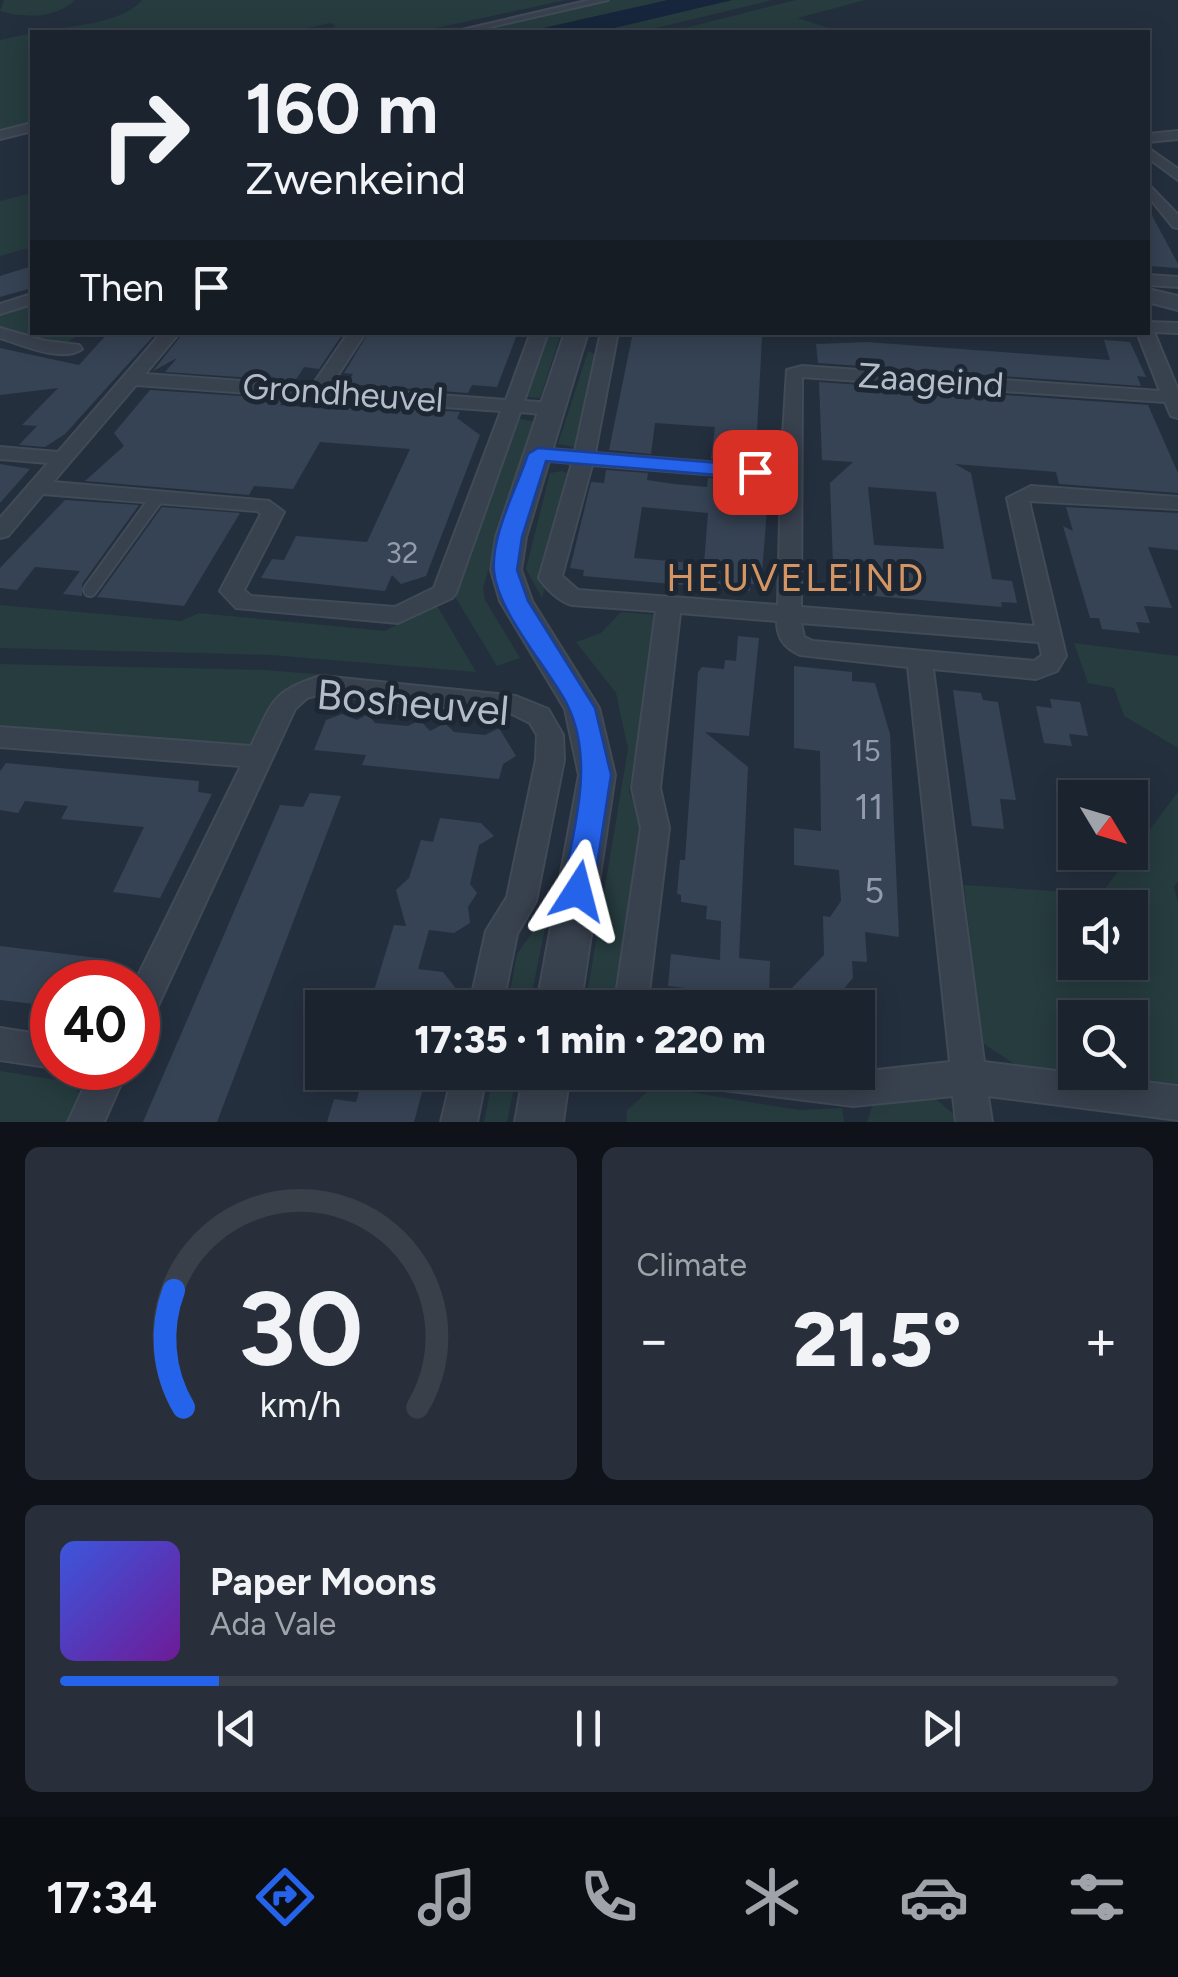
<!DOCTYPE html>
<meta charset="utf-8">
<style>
:root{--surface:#1b232e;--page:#282f3a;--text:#f1f3f6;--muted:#a0a4aa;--line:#39404a;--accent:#2563eb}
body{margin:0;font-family:Figtree,sans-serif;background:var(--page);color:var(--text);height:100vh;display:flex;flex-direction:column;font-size:38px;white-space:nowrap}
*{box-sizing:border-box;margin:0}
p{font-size:32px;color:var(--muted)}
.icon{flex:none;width:55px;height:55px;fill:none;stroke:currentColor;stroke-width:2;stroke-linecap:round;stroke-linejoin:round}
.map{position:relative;height:1122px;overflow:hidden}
.drawer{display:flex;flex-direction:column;gap:25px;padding:25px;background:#0f1319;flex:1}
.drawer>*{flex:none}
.top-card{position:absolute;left:30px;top:30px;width:1120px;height:305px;border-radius:0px;box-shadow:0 5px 25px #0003,0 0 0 2px var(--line);background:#1b232e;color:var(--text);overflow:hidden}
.needle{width:65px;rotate:128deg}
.buttons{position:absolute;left:1058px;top:780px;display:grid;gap:20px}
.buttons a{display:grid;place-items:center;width:90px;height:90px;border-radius:0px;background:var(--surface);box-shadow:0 5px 25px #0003,0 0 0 2px var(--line);font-size:50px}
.speed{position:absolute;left:30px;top:960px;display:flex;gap:20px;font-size:50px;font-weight:700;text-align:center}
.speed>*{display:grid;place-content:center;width:130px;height:130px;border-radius:50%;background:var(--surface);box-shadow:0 5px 25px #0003,0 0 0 2px var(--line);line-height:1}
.speed .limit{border:15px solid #d22;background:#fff;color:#111}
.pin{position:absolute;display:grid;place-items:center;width:85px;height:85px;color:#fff;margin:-42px;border-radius:20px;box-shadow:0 5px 15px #0006}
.me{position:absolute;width:110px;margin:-55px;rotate:9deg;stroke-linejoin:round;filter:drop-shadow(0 0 8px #0008)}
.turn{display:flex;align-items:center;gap:35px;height:210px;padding:0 50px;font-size:45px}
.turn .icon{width:130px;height:130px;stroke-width:2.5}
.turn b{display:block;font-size:70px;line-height:85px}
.then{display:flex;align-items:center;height:95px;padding:0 50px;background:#0003;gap:20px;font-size:38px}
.big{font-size:75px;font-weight:800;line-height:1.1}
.drawer .card{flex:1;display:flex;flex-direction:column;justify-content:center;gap:15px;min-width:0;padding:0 35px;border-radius:15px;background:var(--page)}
.drawer .dial{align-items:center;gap:0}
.dial svg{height:260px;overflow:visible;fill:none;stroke:var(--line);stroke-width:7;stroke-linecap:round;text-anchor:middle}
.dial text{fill:var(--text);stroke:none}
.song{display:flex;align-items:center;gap:30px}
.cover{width:120px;height:120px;border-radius:15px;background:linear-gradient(135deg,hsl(230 70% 55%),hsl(280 70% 35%))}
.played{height:10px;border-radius:5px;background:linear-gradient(90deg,var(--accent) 15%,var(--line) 15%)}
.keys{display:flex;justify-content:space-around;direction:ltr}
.heat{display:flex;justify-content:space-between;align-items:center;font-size:55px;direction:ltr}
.drawer .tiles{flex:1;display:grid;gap:25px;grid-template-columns:1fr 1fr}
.card:last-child{grid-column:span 2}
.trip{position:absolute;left:305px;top:990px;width:570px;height:100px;border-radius:0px;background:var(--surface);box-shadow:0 5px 25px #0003,0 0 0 2px var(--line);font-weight:800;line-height:100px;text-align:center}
.menu{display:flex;height:160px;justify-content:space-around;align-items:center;background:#0b0e12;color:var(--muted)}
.menu .icon{width:70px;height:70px}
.menu .active{color:var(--accent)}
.menu b{font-size:45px;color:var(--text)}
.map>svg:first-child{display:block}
.green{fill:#263c3f;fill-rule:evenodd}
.water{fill:#17263c}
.building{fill:#364354;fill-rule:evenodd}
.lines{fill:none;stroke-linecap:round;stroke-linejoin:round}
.service-casing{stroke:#414a57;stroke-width:16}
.minor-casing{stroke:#414a57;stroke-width:4}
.tertiary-casing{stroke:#414a57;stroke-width:4}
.service{stroke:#38414e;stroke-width:12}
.minor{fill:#38414e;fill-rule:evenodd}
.tertiary{fill:#38414e;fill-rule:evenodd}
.route{fill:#2563eb;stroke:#184099;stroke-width:2.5}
.labels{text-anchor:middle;stroke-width:10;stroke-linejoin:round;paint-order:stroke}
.number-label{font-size:30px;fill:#929caa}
.street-label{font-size:35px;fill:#b4bcc9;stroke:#1d2633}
.near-number-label{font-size:35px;fill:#929caa}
.neighbourhood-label{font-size:38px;letter-spacing:2.5px;fill:#d59563;stroke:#1d2633}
.near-street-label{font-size:42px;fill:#b4bcc9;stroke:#1d2633}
</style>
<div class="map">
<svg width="1178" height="1122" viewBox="0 0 1178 1122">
<rect width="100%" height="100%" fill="#242f3e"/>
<g class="green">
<path d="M4 0H74V1C54 19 25 18 0 11Z"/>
<path d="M142 0H566L418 32H326L336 26 331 23 289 32H35C66 26 121 25 142 0Z"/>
<path d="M612 0H668L526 32H468Z"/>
<path d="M732 0H772L640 32H597Z"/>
<path d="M796 0H865L798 18 841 32 673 31Z"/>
<path d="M32 33V124L0 131V40Z"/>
<path d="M32 193V247L0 256V201Z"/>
<path d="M32 303V332L83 333 63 345 0 330V313Z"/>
<path d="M548 333H561L540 398 526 397Z"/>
<path d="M588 351 602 358 579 448 558 444Z"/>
<path d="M519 419 533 421 483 588 485 600 520 658 497 666 454 595Z"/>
<path d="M562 471 571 475 542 598 526 569 550 473Z"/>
<path d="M436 604 476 672 271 655 0 648V605L181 621 199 613 385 631Z"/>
<path d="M621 612 657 615 629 791 643 825 620 1007H585L628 749 616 693 576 642 601 633Z"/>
<path d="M1074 643 1178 656V748L1124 716 1114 688 1088 683Z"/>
<path d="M0 664 265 670 339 676 296 686 253 748 227 749 0 725Z"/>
<path d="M1178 792V881L1174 887 1178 903V1084L1084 1073 1130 1072V1018H1075V1071L1016 1065 981 1042 964 885 1101 894ZM1075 908H1130V962H1075Z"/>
<path d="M549 909 529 1007H507L517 954Z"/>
<path d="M0 1071 64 1081 85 1097 73 1122H0Z"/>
<path d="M494 1072 517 1073 507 1122H484Z"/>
<path d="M654 1086 799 1110 842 1108 844 1122H626L627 1110Z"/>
<path d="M934 1098 955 1115 956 1122H867L873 1104Z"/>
</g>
<path class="water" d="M668 0H732L597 32H526Z"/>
<g class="building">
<path d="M1148 208 1178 264V268L1148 266Z"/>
<path d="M32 266V288L0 297V276Z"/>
<path d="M109 332H157L65 434 45 447 19 445 37 426 22 425 58 388 0 395V348L79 365Z"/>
<path d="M184 332H344L319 369 304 367 295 381 165 372 177 358 153 371Z"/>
<path d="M369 332H518L497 387 472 385 468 393 347 384 353 374 344 373Z"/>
<path d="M633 332H726L722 335 762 337 756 451H748V462L711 459 715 427 655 423 651 454 609 450Z"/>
<path d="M1104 340 1130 342 1146 377 1137 376 1141 386 818 363 816 344 867 342 1110 360Z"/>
<path d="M819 382 1148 405 1178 473V493L1059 484 1056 472 955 464 971 473 992 579 1012 581 1017 603 1001 602 1002 607 828 592V565H833L830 483 853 462 822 460ZM868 487 936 492 944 549 874 545Z"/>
<path d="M150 390 284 399 280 405 332 409 336 403 460 412 457 418 480 435 426 576 401 584 392 575 385 591 261 578 272 559 284 560 296 536 367 542 410 449 320 442 293 489 254 486 249 495 85 481 124 446 114 433Z"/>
<path d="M0 464 30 469 0 503Z"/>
<path d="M606 470 648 473 647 480 674 484 707 487 708 478 748 481 754 495 768 497 761 585 750 584V591L583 576 584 570 570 568 591 482 604 483ZM642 507 708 513 704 564 634 558Z"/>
<path d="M65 500 139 505 82 584V596L63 594 80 571 35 567 17 590 0 588V568Z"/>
<path d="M162 507 240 513 184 606 97 597Z"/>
<path d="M1066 507 1178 513V550L1148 547 1172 608 1144 606 1150 623 1136 622 1140 633 1102 629 1099 618H1090L1063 526 1073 531Z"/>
<path d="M738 636 759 638 749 736 705 732 748 767 739 958 770 961 769 999 752 996 751 1008H684L685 988 668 986 671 954 720 960 721 921 706 919 707 906 681 902V895L677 894 680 860H685L698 672 702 667 724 669 725 660 736 661Z"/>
<path d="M794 666 852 672V681L875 683 890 734 899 937 865 932 867 962 852 961 853 978 827 1008H800L785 995 824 955 823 916 830 917 841 901 839 870 794 865V828L821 831 820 751 794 748Z"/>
<path d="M953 690 981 693 983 700 998 702 1016 800 1000 799 1004 829 972 826Z"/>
<path d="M1050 699 1080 702 1088 736 1069 734 1072 746 1044 743 1036 706 1052 708Z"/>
<path d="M342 714 357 720 368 714 375 723 408 726 420 720 430 731 445 723 454 732 485 735 499 728 516 756 503 764 499 779 362 765 366 755 314 750 326 720Z"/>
<path d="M6 763 199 781 198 792 212 794 160 898 113 892 144 827 61 819 68 806 25 801 18 813 0 810V771Z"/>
<path d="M310 793 341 796 217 1122H143L280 805 303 807Z"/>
<path d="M440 818 481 823 494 836 479 845 470 884 477 893 468 907 470 923 454 933 429 930 418 969 443 972 457 990 440 998 438 1008H384L387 996 373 994 394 925 406 926 396 890 409 878 421 840 433 842Z"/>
<path d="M0 946 106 959 104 964H111L102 982H52V1006L0 1000Z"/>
<path d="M365 1072 427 1074 414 1122H327L334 1099 356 1102Z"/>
</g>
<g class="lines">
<g class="service-casing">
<path id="service" d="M90 590 156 499"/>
</g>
<g class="minor-casing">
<g id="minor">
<path d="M590 0H608L469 32H453Z"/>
<path d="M32 123V131L0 139V131Z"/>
<path d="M1178 131V139L1148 142V134Z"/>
<path d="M1148 148 1178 169V180L1148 158Z"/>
<path d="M1148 184 1178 215V228L1173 227 1148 196Z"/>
<path d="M1148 275 1178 277V287L1148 285Z"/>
<path d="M32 294V304L0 314V304Z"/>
<path d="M1148 322 1178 323V333L1154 332 1178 390V418L1171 416 1165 402 802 377 801 607 1035 626 1007 498 1031 486 1178 497V509L1029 501 1066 656 1057 671 1036 679 933 669 984 1062 1178 1086V1120L988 1096 992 1122H956L953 1096 853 1106 715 1089 703 1084 698 1072H858L950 1062 908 667 800 655C785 648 777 639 777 621L680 613 660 788 669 828 647 1008H614L641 828 632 788 656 611 572 605C559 601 546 589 539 578L572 463 538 460 528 454 538 448 575 451 601 332H618L595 453 781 468 787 370 802 366 1160 391 1137 332H1148ZM592 465 781 480 778 605 578 590 562 576ZM801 623 1039 642 1042 655 1034 661 813 641 804 637Z"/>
<path d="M0 328 45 341 79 345 82 349C62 363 22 345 0 338Z"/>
<path d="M162 332H180L145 374 312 386 349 332H366L330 387 506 400 531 332H548L524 401 553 403 562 409 553 415 520 412 456 593 452 598 398 623 236 608 220 591 261 514 257 511 43 494 8 536 0 538V518L48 463 0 459V447L58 452ZM136 385 501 411 434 588 395 607 251 596 244 590 284 512 269 501 53 482Z"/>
<path d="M321 676 516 696 548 709 563 735 564 760 536 901 517 934 502 1008H469L486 931 507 897 536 760 537 735 530 723 512 714 321 694 307 698 295 709 150 1023 138 1027 135 982 241 766 0 747V727L251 746C273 702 271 691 321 676Z"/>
<path d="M0 1028 52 1036 54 1068 0 1060Z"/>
<path d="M93 1068H128L104 1122H68Z"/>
<path d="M453 1072H487L477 1122H441Z"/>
</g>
</g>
<g class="tertiary-casing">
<g id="tertiary">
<path d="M1148 289 1178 296V310L1148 302Z"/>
<path d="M565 332H588L526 537 521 570 532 601 599 708 615 775 580 1008H536L579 775 565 709 500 601 491 570 496 537Z"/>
<path d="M524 1072H570L563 1122H515Z"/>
</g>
</g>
<use href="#service" class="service"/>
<use href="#minor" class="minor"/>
<use href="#tertiary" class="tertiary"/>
</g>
<path class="route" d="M538 448 755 466 766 472 755 478 546 461 522 537 517 570 528 601 595 708 611 775 593 891 588 900 578 904 567 900 562 891C573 832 596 762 567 704 547 666 498 613 494 571 491 535 517 488 528 454Z"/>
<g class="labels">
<g class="number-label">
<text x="402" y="563">32</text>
<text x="866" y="761">15</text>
</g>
<g class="street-label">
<text transform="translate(931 380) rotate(4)" y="12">Zaageind</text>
<text transform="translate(343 393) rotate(4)" y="12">Grondheuvel</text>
</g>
<g class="near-number-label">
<text x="869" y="819">11</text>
<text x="874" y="903">5</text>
</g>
<g class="neighbourhood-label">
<text x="796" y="591">HEUVELEIND</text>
</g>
<g class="near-street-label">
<text transform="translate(413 702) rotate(5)" y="15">Bosheuvel</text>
</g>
</g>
</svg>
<div class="buttons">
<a><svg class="needle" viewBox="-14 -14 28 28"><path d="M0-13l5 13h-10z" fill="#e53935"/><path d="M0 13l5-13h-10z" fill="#a0a4aa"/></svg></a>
<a><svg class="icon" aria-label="sound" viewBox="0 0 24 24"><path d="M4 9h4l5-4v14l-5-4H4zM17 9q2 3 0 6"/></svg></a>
<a><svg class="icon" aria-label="search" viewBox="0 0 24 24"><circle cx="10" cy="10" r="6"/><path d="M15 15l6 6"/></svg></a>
</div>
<div class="speed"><div class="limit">40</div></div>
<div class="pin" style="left:755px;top:472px;background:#d93025"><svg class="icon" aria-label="arrive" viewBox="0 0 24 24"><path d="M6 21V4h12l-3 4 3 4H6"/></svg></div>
<svg class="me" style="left:578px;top:891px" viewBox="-20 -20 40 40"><path d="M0-17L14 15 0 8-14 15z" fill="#2563eb" stroke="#fff" stroke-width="4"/></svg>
<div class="trip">17:35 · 1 min · 220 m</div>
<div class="top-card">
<div class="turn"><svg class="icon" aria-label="right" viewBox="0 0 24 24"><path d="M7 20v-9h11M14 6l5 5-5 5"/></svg><div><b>160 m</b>Zwenkeind</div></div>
<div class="then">Then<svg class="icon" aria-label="arrive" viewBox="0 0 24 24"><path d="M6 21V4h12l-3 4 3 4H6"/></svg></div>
</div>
</div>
<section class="drawer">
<div class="tiles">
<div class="card dial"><svg viewBox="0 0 100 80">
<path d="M14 69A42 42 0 1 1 86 69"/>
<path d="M14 69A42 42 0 0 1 11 33" stroke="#2563eb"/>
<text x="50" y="56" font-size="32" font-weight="700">30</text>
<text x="50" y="72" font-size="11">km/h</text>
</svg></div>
<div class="card"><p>Climate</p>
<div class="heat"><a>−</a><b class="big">21.5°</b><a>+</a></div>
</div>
<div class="card">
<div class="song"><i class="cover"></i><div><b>Paper Moons</b><p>Ada Vale</p></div></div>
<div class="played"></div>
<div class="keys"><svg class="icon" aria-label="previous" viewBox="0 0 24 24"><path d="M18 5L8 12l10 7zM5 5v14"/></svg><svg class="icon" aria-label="pause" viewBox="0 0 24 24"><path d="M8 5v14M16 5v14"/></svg><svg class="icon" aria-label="next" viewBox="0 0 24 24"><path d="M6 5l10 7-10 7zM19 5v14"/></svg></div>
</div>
</div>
</section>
<nav class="menu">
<b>17:34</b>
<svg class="icon active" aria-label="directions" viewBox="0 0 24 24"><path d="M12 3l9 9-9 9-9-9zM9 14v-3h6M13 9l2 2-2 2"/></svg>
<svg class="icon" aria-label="music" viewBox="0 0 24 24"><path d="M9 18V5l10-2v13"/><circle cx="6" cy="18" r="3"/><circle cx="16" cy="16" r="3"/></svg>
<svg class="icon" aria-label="phone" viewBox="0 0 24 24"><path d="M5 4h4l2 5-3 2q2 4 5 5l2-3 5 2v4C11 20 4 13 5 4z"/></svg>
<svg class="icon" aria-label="climate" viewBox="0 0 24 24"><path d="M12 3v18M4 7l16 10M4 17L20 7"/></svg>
<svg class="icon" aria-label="car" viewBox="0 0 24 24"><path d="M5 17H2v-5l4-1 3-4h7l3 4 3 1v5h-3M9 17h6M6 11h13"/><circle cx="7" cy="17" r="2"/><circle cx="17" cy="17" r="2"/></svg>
<svg class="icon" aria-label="filters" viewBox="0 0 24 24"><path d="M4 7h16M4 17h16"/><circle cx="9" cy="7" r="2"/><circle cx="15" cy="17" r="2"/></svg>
</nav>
